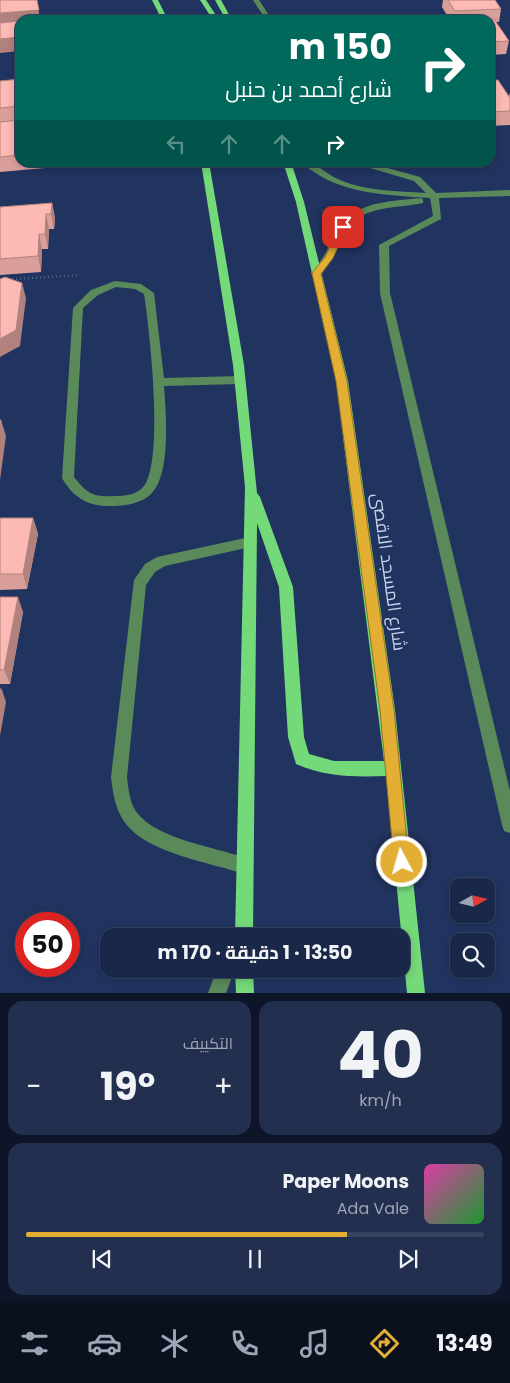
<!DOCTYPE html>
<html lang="ar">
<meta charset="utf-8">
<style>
:root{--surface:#192748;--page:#222f4f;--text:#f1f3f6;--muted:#9fa5b4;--line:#374460;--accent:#e2af34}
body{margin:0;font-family:Poppins,Cairo,sans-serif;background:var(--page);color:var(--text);direction:rtl;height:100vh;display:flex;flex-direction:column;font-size:19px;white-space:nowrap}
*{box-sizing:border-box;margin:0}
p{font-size:16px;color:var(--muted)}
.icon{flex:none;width:28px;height:28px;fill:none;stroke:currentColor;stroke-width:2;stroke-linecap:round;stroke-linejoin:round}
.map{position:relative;height:993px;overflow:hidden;direction:ltr}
.details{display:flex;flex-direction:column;gap:8px;padding:8px;background:#0e1528;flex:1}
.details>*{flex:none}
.hud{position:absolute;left:15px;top:15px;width:480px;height:152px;border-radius:15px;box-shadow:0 2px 8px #0003,0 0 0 1px var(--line);direction:rtl;background:#00695c;color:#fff;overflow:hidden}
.needle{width:32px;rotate:82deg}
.fabs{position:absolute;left:450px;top:878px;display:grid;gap:10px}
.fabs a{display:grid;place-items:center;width:45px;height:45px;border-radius:10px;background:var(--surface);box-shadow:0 2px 8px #0003,0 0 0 1px var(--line);font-size:25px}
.speed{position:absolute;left:15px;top:912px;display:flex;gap:10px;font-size:25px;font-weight:700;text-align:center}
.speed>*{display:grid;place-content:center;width:65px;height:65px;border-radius:50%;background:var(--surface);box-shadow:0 2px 8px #0003,0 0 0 1px var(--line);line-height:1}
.speed .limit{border:8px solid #d22;background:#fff;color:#111}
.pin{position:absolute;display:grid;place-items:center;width:42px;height:42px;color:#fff;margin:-21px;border-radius:10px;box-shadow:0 2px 8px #0006}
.me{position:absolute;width:55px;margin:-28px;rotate:354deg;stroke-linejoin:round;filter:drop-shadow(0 0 4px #0008)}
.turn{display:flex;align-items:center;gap:18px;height:105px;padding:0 20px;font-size:22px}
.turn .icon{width:65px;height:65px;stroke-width:2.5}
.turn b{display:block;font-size:35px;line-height:42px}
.lanes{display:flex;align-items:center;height:48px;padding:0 20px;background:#0003;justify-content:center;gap:25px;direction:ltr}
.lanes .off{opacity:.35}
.big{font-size:38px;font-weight:700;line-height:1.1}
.details .widget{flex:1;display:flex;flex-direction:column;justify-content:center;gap:8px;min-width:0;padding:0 18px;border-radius:15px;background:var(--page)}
.details .dial{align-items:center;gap:0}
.dial b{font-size:65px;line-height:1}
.song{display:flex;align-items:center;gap:15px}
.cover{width:60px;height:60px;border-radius:8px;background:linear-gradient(135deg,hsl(320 70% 55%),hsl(130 70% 35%))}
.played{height:5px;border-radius:2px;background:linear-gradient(90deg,var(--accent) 70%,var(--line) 70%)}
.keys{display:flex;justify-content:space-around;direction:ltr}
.heat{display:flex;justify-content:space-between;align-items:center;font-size:28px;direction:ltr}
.details .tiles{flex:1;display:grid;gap:8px;grid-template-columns:1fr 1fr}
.widget:last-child{grid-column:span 2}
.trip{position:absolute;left:100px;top:928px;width:310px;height:50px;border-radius:15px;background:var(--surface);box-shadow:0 2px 8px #0003,0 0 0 1px var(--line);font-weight:700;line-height:50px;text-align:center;direction:rtl}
.menu{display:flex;height:80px;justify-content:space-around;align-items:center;background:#0a101d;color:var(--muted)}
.menu .icon{width:35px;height:35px}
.menu .on{color:var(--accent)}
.menu b{font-size:22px;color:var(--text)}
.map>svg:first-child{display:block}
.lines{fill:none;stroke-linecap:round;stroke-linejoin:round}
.path{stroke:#54658c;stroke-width:2.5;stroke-dasharray:1 3;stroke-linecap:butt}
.minor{fill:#5a895a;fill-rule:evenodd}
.major{fill:#74d978;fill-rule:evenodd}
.wall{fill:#da9f9a}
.shaded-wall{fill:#b1827d}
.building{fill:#fdb9b3;stroke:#b1827d}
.route{fill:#e2af34;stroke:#937222}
.labels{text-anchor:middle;stroke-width:5;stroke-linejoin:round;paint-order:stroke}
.street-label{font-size:18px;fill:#c7d4ef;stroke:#213460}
</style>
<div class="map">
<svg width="510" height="993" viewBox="0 0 510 993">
<rect width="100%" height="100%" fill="#213460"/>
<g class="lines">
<path class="path" d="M0 280 79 275"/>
<g class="minor">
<path d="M253 0H259L272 20H266Z"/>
<path d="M301 162C318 162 325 174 340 180 366 191 397 191 426 193L414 181 350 162H366L420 177 436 193 510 190V196L439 198 441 219 389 246 390 293 510 791V833L504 831 502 825 380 293 379 245 433 216 430 198C385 195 336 194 301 162Z"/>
<path d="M420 198 423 199V203C397 209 362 204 346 232 337 247 331 262 319 275H313L311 273C316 267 321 261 325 254 331 243 335 230 344 221 362 201 395 201 420 198Z"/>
<path d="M115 281 141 284 154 293 164 378 239 376 245 380 239 384 164 386C166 413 172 478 149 496 137 505 122 506 108 506 87 506 72 496 62 478L73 308 91 290ZM116 287 135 289 144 294C150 333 163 451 146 483 140 494 127 496 116 496 94 497 88 495 74 477L83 308 98 295Z"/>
<path d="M250 537 255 538 257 542 255 546 165 566 155 572 146 585 127 777C128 786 129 795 132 804 147 840 217 846 251 860L253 866 251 872 245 874C211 863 148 853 126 824 115 810 113 793 111 777L134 580 145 564 157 557Z"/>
<path d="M217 969H235L226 993H208Z"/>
</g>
<g class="major">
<path d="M152 0H158L168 20H162Z"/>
<path d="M200 0H206L219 20H213Z"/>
<path d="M215 0H221L232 20H226Z"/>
<path d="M201 162H209L244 365 257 493 260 497 293 587 304 737 309 754 334 761H384L336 381 296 202 283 162H291L304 202 348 381 395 710 425 993H407L386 776C354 777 326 777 296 764L288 737 279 587 257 523 253 936H235L245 487 233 365Z"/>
<path d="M235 969H253L254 993H236Z"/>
</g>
</g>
<g class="wall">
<path d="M443 0H495L501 9 499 22H496L509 41 506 54 490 55V20H450L442 7Z"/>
<path d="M20 79V162H56V167L0 172V81Z"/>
<path d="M490 80 509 96 510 92V125L490 126Z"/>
<path d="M52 203 55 218 54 229H49L48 249H42L41 272 0 275V207Z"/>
<path d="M0 518H33L38 534 27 589 0 590Z"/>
<path d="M0 597 23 612 10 684H0Z"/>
</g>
<g class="shaded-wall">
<path d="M37 0 40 20H20V24L0 26V13Z"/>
<path d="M20 37V51L0 53V39Z"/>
<path d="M52 203 55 218 54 229 51 214Z"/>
<path d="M46 214 49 229 48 249 45 234Z"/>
<path d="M39 234 42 249 41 272 38 256Z"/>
<path d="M22 283 26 298 20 346 0 357V339Z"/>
<path d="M1 420 6 436 0 480V431Z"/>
<path d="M33 518 38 534 27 589 23 574Z"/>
<path d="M18 597 23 612 10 684 4 670Z"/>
<path d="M1 687 6 702 0 736V690Z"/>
</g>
<g class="building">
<path d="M0 0H37L39 10 0 13Z"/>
<path d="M448 0H495L501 9 455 11Z"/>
<path d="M494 19 509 41 490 42V20H474Z"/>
<path d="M20 21V37L0 39V23Z"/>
<path d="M20 79V106L0 108V81Z"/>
<path d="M490 80H498L510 98V111L490 112Z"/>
<path d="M20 120V155L0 157V122Z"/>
<path d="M52 203 51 214H46L45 234H39L38 256 0 259V207Z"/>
<path d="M5 277 22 283 16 330 0 339V279Z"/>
<path d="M0 420H1L0 431Z"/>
<path d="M0 518H33L23 574H0Z"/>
<path d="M0 597H18L4 670H0Z"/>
</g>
<path class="route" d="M343 225 347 227 333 258 321 274 347 381 394 710 409 862 407 867 402 869 396 867 394 862 380 710 336 381 312 273 325 257 339 227Z"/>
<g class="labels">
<g class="street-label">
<text transform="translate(389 572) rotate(82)" y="6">شارع المسجد الاقصى</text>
</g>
</g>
</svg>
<div class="fabs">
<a><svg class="needle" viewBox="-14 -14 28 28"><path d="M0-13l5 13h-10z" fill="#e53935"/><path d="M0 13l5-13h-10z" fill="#9fa5b4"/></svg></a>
<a><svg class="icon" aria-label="search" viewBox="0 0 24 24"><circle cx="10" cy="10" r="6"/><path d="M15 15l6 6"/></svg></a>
</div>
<div class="speed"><div class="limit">50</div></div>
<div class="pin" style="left:343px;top:227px;background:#d93025"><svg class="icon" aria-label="arrive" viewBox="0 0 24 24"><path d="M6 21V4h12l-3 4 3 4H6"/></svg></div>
<svg class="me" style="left:402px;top:862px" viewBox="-20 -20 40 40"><circle r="17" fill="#e2af34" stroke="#fff" stroke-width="3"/><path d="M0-11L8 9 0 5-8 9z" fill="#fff"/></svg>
<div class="trip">13:50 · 1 دقيقة · 170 m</div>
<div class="hud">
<div class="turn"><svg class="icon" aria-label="right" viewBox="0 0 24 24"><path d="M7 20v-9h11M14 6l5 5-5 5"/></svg><div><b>150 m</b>شارع أحمد بن حنبل</div></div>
<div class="lanes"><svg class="icon off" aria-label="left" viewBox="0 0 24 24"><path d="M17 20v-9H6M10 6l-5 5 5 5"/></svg><svg class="icon off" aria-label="ahead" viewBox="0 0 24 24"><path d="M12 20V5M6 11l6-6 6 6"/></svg><svg class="icon off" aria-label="ahead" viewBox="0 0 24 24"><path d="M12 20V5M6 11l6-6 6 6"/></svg><svg class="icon" aria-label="right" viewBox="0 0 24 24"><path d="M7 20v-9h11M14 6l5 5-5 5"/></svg></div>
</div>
</div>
<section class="details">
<div class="tiles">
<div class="widget dial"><b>40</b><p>km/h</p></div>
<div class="widget"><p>التكييف</p>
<div class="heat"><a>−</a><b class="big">19°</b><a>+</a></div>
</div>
<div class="widget">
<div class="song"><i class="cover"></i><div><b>Paper Moons</b><p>Ada Vale</p></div></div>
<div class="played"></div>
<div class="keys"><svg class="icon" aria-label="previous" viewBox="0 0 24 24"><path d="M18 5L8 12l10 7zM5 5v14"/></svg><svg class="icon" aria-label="pause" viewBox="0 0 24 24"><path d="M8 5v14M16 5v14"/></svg><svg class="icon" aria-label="next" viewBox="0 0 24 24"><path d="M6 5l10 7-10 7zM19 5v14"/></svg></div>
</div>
</div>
</section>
<nav class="menu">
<b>13:49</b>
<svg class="icon on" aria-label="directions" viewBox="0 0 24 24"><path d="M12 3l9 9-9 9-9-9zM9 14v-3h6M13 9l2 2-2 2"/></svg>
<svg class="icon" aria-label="music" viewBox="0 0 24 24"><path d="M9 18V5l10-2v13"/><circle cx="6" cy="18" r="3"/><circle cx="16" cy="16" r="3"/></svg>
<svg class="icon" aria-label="phone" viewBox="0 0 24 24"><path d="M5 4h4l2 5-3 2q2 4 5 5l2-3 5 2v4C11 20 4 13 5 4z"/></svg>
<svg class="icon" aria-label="climate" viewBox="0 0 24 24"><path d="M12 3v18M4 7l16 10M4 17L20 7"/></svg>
<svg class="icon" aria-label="car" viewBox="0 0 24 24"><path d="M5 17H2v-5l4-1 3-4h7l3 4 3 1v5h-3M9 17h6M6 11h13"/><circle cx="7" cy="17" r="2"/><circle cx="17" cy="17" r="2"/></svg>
<svg class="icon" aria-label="filters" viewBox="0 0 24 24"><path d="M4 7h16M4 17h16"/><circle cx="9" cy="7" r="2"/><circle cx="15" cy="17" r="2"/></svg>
</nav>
